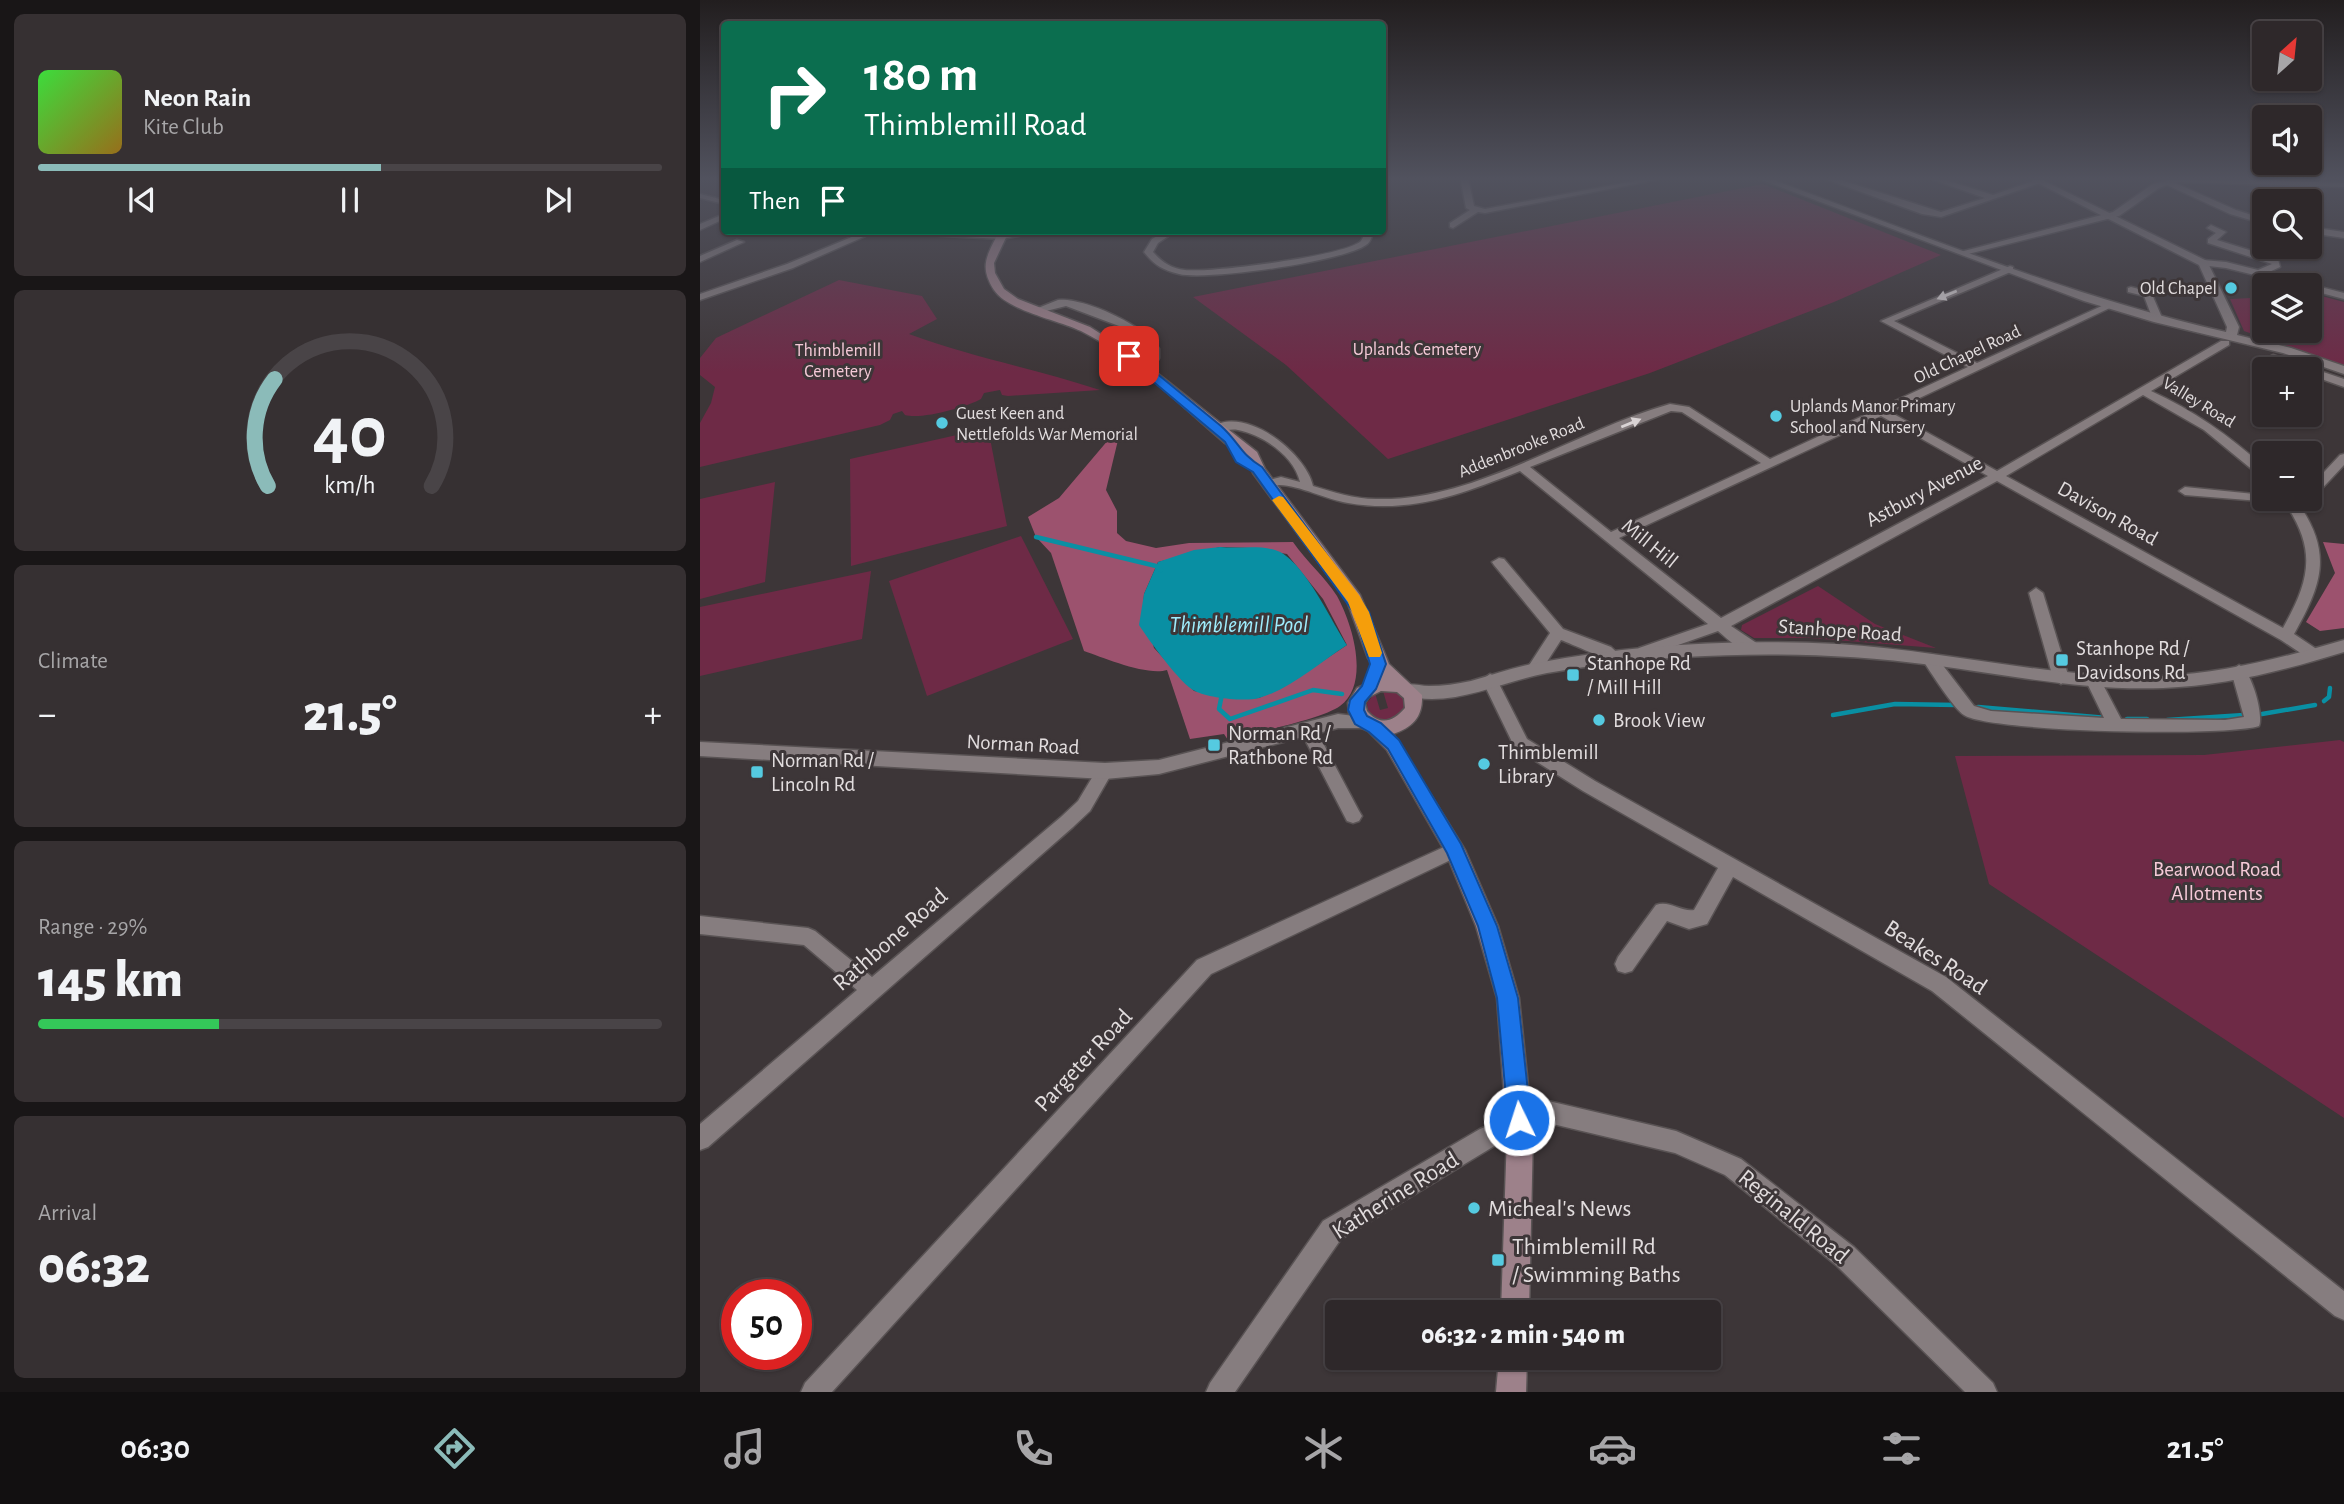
<!DOCTYPE html>
<meta charset="utf-8">
<style>
:root{--surface:#2e282a;--page:#363032;--text:#f1f3f6;--muted:#a7a6a8;--line:#494447;--accent:#8bbbb9}
body{margin:0;font-family:"Alegreya Sans",sans-serif;background:var(--page);color:var(--text);height:100vh;display:flex;flex-direction:column;font-size:26px;white-space:nowrap}
*{box-sizing:border-box;margin:0}
p{font-size:23px;color:var(--muted)}
.icon{flex:none;width:38px;height:38px;fill:none;stroke:currentColor;stroke-width:2;stroke-linecap:round;stroke-linejoin:round}
.map{position:relative;flex:1;overflow:hidden}
.details{display:flex;flex-direction:column;gap:14px;padding:14px;background:#191617;width:700px}
.details>*{flex:none}
.guide{position:absolute;left:21px;top:21px;width:665px;height:214px;border-radius:7px;box-shadow:0 2px 5px #0004,0 0 0 2px var(--line);background:#0b6e4f;color:#fff;overflow:hidden}
.needle{width:46px;rotate:27deg}
.buttons{position:absolute;left:1552px;top:21px;display:grid;gap:14px}
.buttons a{display:grid;place-items:center;width:70px;height:70px;border-radius:7px;background:var(--surface);box-shadow:0 2px 5px #0004,0 0 0 2px var(--line);font-size:35px}
.speed{position:absolute;left:21px;top:1279px;display:flex;gap:14px;font-size:35px;font-weight:700;text-align:center}
.speed>*{display:grid;place-content:center;width:91px;height:91px;border-radius:50%;background:var(--surface);box-shadow:0 2px 5px #0004,0 0 0 2px var(--line);line-height:1}
.speed .limit{border:10px solid #d22;background:#fff;color:#111}
.pin{position:absolute;display:grid;place-items:center;width:60px;height:60px;color:#fff;margin:-30px;border-radius:14px;box-shadow:0 4px 10px #0006}
.me{position:absolute;width:77px;margin:-38px;rotate:356deg;stroke-linejoin:round;filter:drop-shadow(0 0 5px #0008)}
.turn{display:flex;align-items:center;gap:24px;height:147px;padding:0 28px;font-size:32px}
.turn .icon{width:91px;height:91px;stroke-width:2.5}
.turn b{display:block;font-size:49px;line-height:60px}
.then{display:flex;align-items:center;height:66px;padding:0 28px;background:#0003;gap:14px;font-size:26px}
.big{font-size:52px;font-weight:800;line-height:1.1}
.details .widget{flex:1;display:flex;flex-direction:column;justify-content:center;gap:10px;min-width:0;padding:0 24px;border-radius:10px;background:var(--page)}
.details .dial{align-items:center;gap:0}
.dial svg{height:182px;overflow:visible;fill:none;stroke:var(--line);stroke-width:7;stroke-linecap:round;text-anchor:middle}
.dial text{fill:var(--text);stroke:none}
.song{display:flex;align-items:center;gap:21px}
.cover{width:84px;height:84px;border-radius:10px;background:linear-gradient(135deg,hsl(120 70% 55%),hsl(40 70% 35%))}
.played{height:7px;border-radius:4px;background:linear-gradient(90deg,var(--accent) 55%,var(--line) 55%)}
.keys{display:flex;justify-content:space-around;direction:ltr}
.heat{display:flex;justify-content:space-between;align-items:center;font-size:38px;direction:ltr}
.charge{height:10px;border-radius:5px;background:linear-gradient(90deg,#34c759 29%,var(--line) 0)}
.trip{position:absolute;left:625px;top:1300px;width:396px;height:70px;border-radius:7px;background:var(--surface);box-shadow:0 2px 5px #0004,0 0 0 2px var(--line);font-weight:800;line-height:70px;text-align:center}
.tab-bar{display:flex;height:112px;justify-content:space-around;align-items:center;background:#121011;color:var(--muted)}
.tab-bar .icon{width:49px;height:49px}
.tab-bar .current{color:var(--accent)}
.tab-bar b{font-size:32px;color:var(--text)}
main{display:flex;flex:1;min-height:0}
.map>svg:first-child{display:block}
.green{fill:#6e2a46}
.forest{fill:#9c526e;fill-rule:evenodd}
.water{fill:#098fa3}
.lines{fill:none;stroke-linecap:round;stroke-linejoin:round}
.stream{stroke:#098fa3;stroke-width:4.5}
.minor-casing{stroke:#595354;stroke-width:3}
.tertiary-casing{stroke:#595354;stroke-width:3}
.secondary-casing{stroke:#595354;stroke-width:3}
.minor{fill:#867d7f;fill-rule:evenodd}
.tertiary{fill:#867d7f;fill-rule:evenodd}
.secondary{fill:#9d818a;fill-rule:evenodd}
.oneway{fill:#d9d3d4}
.route{fill:#1a73e8;stroke:#114b97;stroke-width:2}
.slow{fill:#f59e0b}
.poi-dot{fill:#55cae0;stroke:#3d3638;stroke-width:2.5}
.labels{text-anchor:middle;stroke-width:6;stroke-linejoin:round;paint-order:stroke}
.far-poi-label{font-size:18px;fill:#e2ddde;stroke:#3d3638;text-anchor:start}
.far-park-label{font-size:18px;fill:#f6cad8;stroke:#3d3638}
.far-street-label{font-size:18px;fill:#e2ddde;stroke:#3d3638}
.street-label{font-size:21px;fill:#e2ddde;stroke:#3d3638}
.poi-label{font-size:21px;fill:#e2ddde;stroke:#3d3638;text-anchor:start}
.park-label{font-size:21px;fill:#f6cad8;stroke:#3d3638}
.water-label{font-size:23px;font-style:italic;fill:#9fedfd;stroke:#3d3638}
.near-street-label{font-size:24px;fill:#e2ddde;stroke:#3d3638}
.near-poi-label{font-size:24px;fill:#e2ddde;stroke:#3d3638;text-anchor:start}
</style>
<main>
<section class="details">
<div class="widget">
<div class="song"><i class="cover"></i><div><b>Neon Rain</b><p>Kite Club</p></div></div>
<div class="played"></div>
<div class="keys"><svg class="icon" aria-label="previous" viewBox="0 0 24 24"><path d="M18 5L8 12l10 7zM5 5v14"/></svg><svg class="icon" aria-label="pause" viewBox="0 0 24 24"><path d="M8 5v14M16 5v14"/></svg><svg class="icon" aria-label="next" viewBox="0 0 24 24"><path d="M6 5l10 7-10 7zM19 5v14"/></svg></div>
</div>
<div class="widget dial"><svg viewBox="0 0 100 80">
<path d="M14 69A42 42 0 1 1 86 69"/>
<path d="M14 69A42 42 0 0 1 17 22" stroke="#8bbbb9"/>
<text x="50" y="56" font-size="32" font-weight="700">40</text>
<text x="50" y="72" font-size="11">km/h</text>
</svg></div>
<div class="widget"><p>Climate</p>
<div class="heat"><a>−</a><b class="big">21.5°</b><a>+</a></div>
</div>
<div class="widget"><p>Range · 29%</p><b class="big">145 km</b><div class="charge"></div></div>
<div class="widget"><p>Arrival</p><b class="big">06:32</b></div>
</section>
<div class="map">
<svg width="1644" height="1392" viewBox="0 0 1644 1392">
<rect width="100%" height="100%" fill="#3d3638"/>
<g class="green">
<path d="M1063 184 1241 255 1134 302 950 373 688 459 586 365 493 297Z"/>
<path d="M139 280 222 296 237 319 209 334C271 357 336 369 400 390L308 396 302 395 300 390 284 393 281 399C267 407 221 420 205 415L202 411 193 414 190 420 180 425 0 467V423L11 403 15 387 0 375V358L16 338Z"/>
<path d="M1614 294 1644 302V366L1544 331 1530 299 1551 298 1564 302V331H1610V303Z"/>
<path d="M288 428 307 526 151 566 150 459Z"/>
<path d="M75 482 65 582 0 599V499Z"/>
<path d="M321 536 373 639 227 696 189 581Z"/>
<path d="M171 571 162 639 0 676V607Z"/>
<path d="M1118 586 1175 624 1236 648 1110 638H1054L1041 630 1042 625Z"/>
<path d="M694 690 704 696 708 705 702 715 682 721 668 713 667 703 675 693 680 710 688 708 683 691Z"/>
<path d="M1640 740 1644 742V1118L1289 884 1255 756 1504 755Z"/>
</g>
<g class="forest">
<path d="M409 439 418 440 406 490 417 511V533L426 541 456 548 489 543 593 542C606 561 625 577 637 596 652 623 671 683 640 706 620 720 555 732 528 740L524 734 490 739 467 670C447 676 404 658 384 651L351 553 336 537 328 517 359 498ZM520 547 551 548 587 554 623 599 647 645 593 681 559 698 536 699 494 691 454 648 443 608 444 594 458 562Z"/>
<path d="M1623 542 1644 544V628L1620 631 1606 622 1635 573Z"/>
</g>
<path class="water" d="M520 547C538 549 558 545 575 550 603 558 631 621 647 645 620 662 591 689 559 698 545 702 508 698 495 691 481 685 448 639 439 625L444 594 458 562 494 550Z"/>
<g class="lines">
<g class="stream">
<path d="M336 537 456 566 461 570"/>
<path d="M522 694 519 709 530 719 613 690 642 694"/>
<path d="M1624 701 1629 697 1630 688"/>
<path d="M1278 707 1407 718"/>
<path d="M1562 714 1615 705"/>
<path d="M1133 715 1195 704 1257 705"/>
<path d="M1427 719H1447"/>
<path d="M1467 720 1544 715"/>
</g>
<g class="minor-casing">
<g id="minor">
<path d="M760 177H768L774 206 785 209 956 177H971L785 213 778 212 753 228 750 227V223L770 210 766 208Z"/>
<path d="M1120 177H1131L1241 212 1285 198 1225 177H1236L1293 195 1336 180 1343 182 1241 217 1222 214Z"/>
<path d="M1468 177 1644 183V187L1479 182 1475 183 1536 210 1564 219V224L1530 214 1467 185 1459 188 1419 216 1264 255 1260 252 1413 212 1453 184 1466 181 1464 179Z"/>
<path d="M0 194 24 200V204L0 198Z"/>
<path d="M24 214V219L0 230V224Z"/>
<path d="M1511 225 1526 232 1517 240 1578 259 1580 267 1567 273 1644 293V299L1610 290V285H1595L1526 268 1500 265V261L1503 260 1526 262 1558 270 1572 264 1508 243V239L1516 233 1507 228Z"/>
<path d="M1610 227 1644 232V238L1610 233Z"/>
<path d="M166 231H177L93 268 0 300V294L87 264Z"/>
<path d="M202 231 302 233 345 231 302 239 206 234Z"/>
<path d="M466 231H476L458 243 453 252C462 262 470 268 485 270 510 273 645 256 661 241 662 240 665 232 666 231H674C672 236 671 242 666 245 644 261 508 281 479 274 463 270 454 265 444 252L452 239Z"/>
<path d="M37 240 44 242 0 262V256Z"/>
<path d="M1310 266 1313 267V271L1194 321 1277 363 1406 304 1414 306 1190 412 1297 471 1521 341H1529V345L1451 391C1493 410 1530 436 1564 467V477L1560 476 1504 430 1443 395 1306 476 1583 628C1610 580 1617 550 1585 503L1485 495 1479 491 1485 487 1564 495V499H1610L1608 502 1598 503C1633 553 1622 584 1594 634L1618 650 1621 654 1618 658H1608L1581 640 1297 481 1031 626 1058 644 1061 648 1058 652C1043 655 1030 641 1018 631L944 657 936 652 939 648 1008 624 820 471C762 494 711 514 648 503 628 500 598 485 580 485 574 485 571 488 565 487V481L581 477 600 482C594 456 563 435 538 430 528 428 519 434 511 428 544 404 606 453 613 486 633 492 654 499 676 499 775 502 876 430 970 404L989 407 1070 459 1268 367 1181 321ZM971 411 982 412 1061 463 911 532 830 467ZM1181 416 1288 476 1021 618 919 538Z"/>
<path d="M1431 287 1451 292 1463 320 1461 322 1453 320 1444 296 1428 292V288Z"/>
<path d="M358 300C383 297 447 326 459 349V358L452 372 443 370 449 358V349L446 343 427 329 366 306 338 313 333 310Z"/>
<path d="M1644 454V465L1614 497 1610 498V487L1640 455Z"/>
<path d="M799 558 804 559 863 629 911 647 922 657 919 661C912 663 872 644 861 640L839 674H829L826 670 850 633 794 565 792 562Z"/>
<path d="M1336 588 1343 593 1369 678 1361 684 1353 678 1329 593Z"/>
<path d="M1230 654 1235 655 1274 706 1291 711 1404 718 1386 681 1394 675 1399 677 1421 719 1525 720 1544 717 1531 671 1539 665C1551 669 1564 715 1559 726 1526 737 1289 732 1264 715 1255 710 1229 670 1222 659Z"/>
<path d="M790 674 795 676 827 739 895 781 1246 977 1644 1291V1320L1635 1316 1232 991 1033 877 1007 924 989 929 967 921 932 971 925 973 918 971 915 964 918 957 956 905C969 900 981 912 994 910L1018 868 883 791 815 748 782 680Z"/>
<path d="M608 724 614 726 659 811 662 816 659 821 653 823 647 821 600 730 602 726Z"/>
<path d="M405 764 411 766 413 771 390 811 373 827 8 1147 0 1150V1124L157 990 104 945 0 934V916L108 928 115 931 172 977 361 817 378 801 399 766Z"/>
<path d="M755 842 761 845 764 850 761 855 511 974 132 1392H101L105 1383 497 960Z"/>
<path d="M819 1094 976 1131 1041 1159 1154 1247 1293 1383 1297 1392H1265L1136 1265 1025 1175 975 1153 819 1116 811 1113 808 1105 811 1097Z"/>
<path d="M798 1122 820 1123 828 1126 831 1134 828 1142 820 1145H796L641 1239 535 1392H506L510 1383 623 1221 780 1129Z"/>
</g>
</g>
<g class="tertiary-casing">
<g id="tertiary">
<path d="M1054 177H1065C1217 233 1368 296 1526 332L1527 327 1499 265 1326 177H1336L1507 261 1539 327 1537 335 1591 348 1644 366V374L1583 353 1454 322 1384 301Z"/>
<path d="M1573 355 1644 379V387L1610 375V369H1595L1569 360 1567 358Z"/>
<path d="M1644 640V652C1586 670 1524 686 1463 688 1385 691 1308 675 1232 665 1149 654 1067 652 984 657 938 660 892 665 847 673 800 682 751 709 703 695L700 690 703 685C712 683 720 686 729 686 743 686 757 684 771 681 793 675 814 667 837 663 935 644 1037 639 1137 644 1246 650 1354 680 1463 676 1525 673 1585 657 1644 640Z"/>
<path d="M638 714 671 718 674 723 671 728H638L459 774 405 779 0 756V742L405 763 459 760Z"/>
</g>
</g>
<g class="secondary-casing">
<g id="secondary">
<path d="M299 231H309L294 263 295 273 304 289 318 299 390 327 434 355 557 452 565 469 660 595 689 664 722 695C723 717 713 727 693 734L765 850 798 926 819 998 833 1134 829 1312H801L807 1134 797 998 776 926 746 853 687 750 668 731 659 727 649 713 648 703 657 688 681 678 668 658 647 601 553 473 546 456 525 443C480 405 434 357 381 331 358 320 308 311 294 290 278 265 288 255 299 231ZM681 691 697 692 704 698 705 708C693 722 680 726 667 711L665 703 669 697Z"/>
<path d="M799 1358H827L826 1392H796Z"/>
</g>
</g>
<use href="#minor" class="minor"/>
<use href="#tertiary" class="tertiary"/>
<use href="#secondary" class="secondary"/>
</g>
<defs><path id="oneway-solid" d="M-6-.8H1V-3.2L6.5 0L1 3.2V.8H-6Z" transform="scale(1.75)"/></defs>
<g class="oneway">
<use href="#oneway-solid" transform="translate(1247 295) rotate(158)"/>
<use href="#oneway-solid" transform="translate(931 423) rotate(-22)"/>
</g>
<linearGradient id="sky" x2="0" y2="1"><stop stop-color="#221e1f"/><stop offset="0.48" stop-color="#51525e"/><stop offset="1" stop-color="#51525e" stop-opacity="0"/></linearGradient>
<rect width="1644" height="372" fill="url(#sky)"/>
<path class="route" d="M425 354H433L521 426C539 442 540 454 562 467L669 612 686 664 676 689 665 702 664 710 667 716 681 723 699 740 761 844 797 926 818 998 831 1120 827 1128 819 1131 811 1128 808 1120 797 998 778 926 747 853 688 749 669 732 655 724 648 710 650 700 662 686 670 664 654 613 553 472 536 462 525 442 512 431 425 358Z"/>
<path class="slow" d="M579 496 583 497 659 595 669 612 682 653 680 657H669L648 602 572 500Z"/>
<g class="poi-dot">
<circle cx="1531" cy="288" r="7"/>
<circle cx="1076" cy="416" r="7"/>
<circle cx="242" cy="423" r="7"/>
<rect x="1355" y="653" width="14" height="14" rx="3.5"/>
<rect x="866" y="668" width="14" height="14" rx="3.5"/>
<circle cx="899" cy="720" r="7"/>
<rect x="507" y="738" width="14" height="14" rx="3.5"/>
<circle cx="784" cy="764" r="7"/>
<rect x="50" y="765" width="14" height="14" rx="3.5"/>
<circle cx="774" cy="1208" r="7"/>
<rect x="791" y="1253" width="14" height="14" rx="3.5"/>
</g>
<g class="labels">
<g class="far-poi-label">
<text x="1517" y="294" text-anchor="end">Old Chapel</text>
<text x="1090" y="412">Uplands Manor Primary<tspan x="1090" dy="21">School and Nursery</tspan></text>
<text x="256" y="419">Guest Keen and<tspan x="256" dy="21">Nettlefolds War Memorial</tspan></text>
</g>
<g class="far-park-label">
<text x="717" y="355">Uplands Cemetery</text>
<text x="138" y="356">Thimblemill<tspan x="138" dy="21">Cemetery</tspan></text>
</g>
<g class="far-street-label">
<text transform="translate(1267 354) rotate(-25)" y="6">Old Chapel Road</text>
<text transform="translate(1499 402) rotate(31)" y="6">Valley Road</text>
<text transform="translate(821 447) rotate(-22)" y="6">Addenbrooke Road</text>
</g>
<g class="street-label">
<text transform="translate(1224 491) rotate(-28)" y="7">Astbury Avenue</text>
<text transform="translate(1408 513) rotate(29)" y="7">Davison Road</text>
<text transform="translate(950 543) rotate(39)" y="7">Mill Hill</text>
<text transform="translate(1140 630) rotate(4)" y="7">Stanhope Road</text>
<text transform="translate(323 744) rotate(3)" y="7">Norman Road</text>
</g>
<g class="poi-label">
<text x="1376" y="655">Stanhope Rd /<tspan x="1376" dy="24">Davidsons Rd</tspan></text>
<text x="887" y="670">Stanhope Rd<tspan x="887" dy="24">/ Mill Hill</tspan></text>
<text x="913" y="727">Brook View</text>
<text x="528" y="740">Norman Rd /<tspan x="528" dy="24">Rathbone Rd</tspan></text>
<text x="798" y="759">Thimblemill<tspan x="798" dy="24">Library</tspan></text>
<text x="71" y="767">Norman Rd /<tspan x="71" dy="24">Lincoln Rd</tspan></text>
</g>
<g class="park-label">
<text x="1517" y="876">Bearwood Road<tspan x="1517" dy="24">Allotments</tspan></text>
</g>
<g class="water-label">
<text x="539" y="632">Thimblemill Pool</text>
</g>
<g class="near-street-label">
<text transform="translate(190 939) rotate(-41)" y="8">Rathbone Road</text>
<text transform="translate(1236 957) rotate(33)" y="8">Beakes Road</text>
<text transform="translate(383 1060) rotate(-47)" y="8">Pargeter Road</text>
<text transform="translate(695 1195) rotate(-32)" y="8">Katherine Road</text>
<text transform="translate(1094 1216) rotate(39)" y="8">Reginald Road</text>
</g>
<g class="near-poi-label">
<text x="788" y="1216">Micheal's News</text>
<text x="812" y="1254">Thimblemill Rd<tspan x="812" dy="28">/ Swimming Baths</tspan></text>
</g>
</g>
</svg>
<div class="buttons">
<a><svg class="needle" viewBox="-14 -14 28 28"><path d="M0-13l5 13h-10z" fill="#e53935"/><path d="M0 13l5-13h-10z" fill="#a7a6a8"/></svg></a>
<a><svg class="icon" aria-label="sound" viewBox="0 0 24 24"><path d="M4 9h4l5-4v14l-5-4H4zM17 9q2 3 0 6"/></svg></a>
<a><svg class="icon" aria-label="search" viewBox="0 0 24 24"><circle cx="10" cy="10" r="6"/><path d="M15 15l6 6"/></svg></a>
<a><svg class="icon" aria-label="layers" viewBox="0 0 24 24"><path d="M12 4l9 5-9 5-9-5zM3 14l9 5 9-5"/></svg></a>
<a>+</a>
<a>−</a>
</div>
<div class="speed"><div class="limit">50</div></div>
<div class="pin" style="left:429px;top:356px;background:#d93025"><svg class="icon" aria-label="arrive" viewBox="0 0 24 24"><path d="M6 21V4h12l-3 4 3 4H6"/></svg></div>
<svg class="me" style="left:819px;top:1120px" viewBox="-20 -20 40 40"><circle r="17" fill="#1a73e8" stroke="#fff" stroke-width="3"/><path d="M0-11L8 9 0 5-8 9z" fill="#fff"/></svg>
<div class="trip">06:32 · 2 min · 540 m</div>
<div class="guide">
<div class="turn"><svg class="icon" aria-label="right" viewBox="0 0 24 24"><path d="M7 20v-9h11M14 6l5 5-5 5"/></svg><div><b>180 m</b>Thimblemill Road</div></div>
<div class="then">Then<svg class="icon" aria-label="arrive" viewBox="0 0 24 24"><path d="M6 21V4h12l-3 4 3 4H6"/></svg></div>
</div>
</div>
</main>
<nav class="tab-bar">
<b>06:30</b>
<svg class="icon current" aria-label="directions" viewBox="0 0 24 24"><path d="M12 3l9 9-9 9-9-9zM9 14v-3h6M13 9l2 2-2 2"/></svg>
<svg class="icon" aria-label="music" viewBox="0 0 24 24"><path d="M9 18V5l10-2v13"/><circle cx="6" cy="18" r="3"/><circle cx="16" cy="16" r="3"/></svg>
<svg class="icon" aria-label="phone" viewBox="0 0 24 24"><path d="M5 4h4l2 5-3 2q2 4 5 5l2-3 5 2v4C11 20 4 13 5 4z"/></svg>
<svg class="icon" aria-label="climate" viewBox="0 0 24 24"><path d="M12 3v18M4 7l16 10M4 17L20 7"/></svg>
<svg class="icon" aria-label="car" viewBox="0 0 24 24"><path d="M5 17H2v-5l4-1 3-4h7l3 4 3 1v5h-3M9 17h6M6 11h13"/><circle cx="7" cy="17" r="2"/><circle cx="17" cy="17" r="2"/></svg>
<svg class="icon" aria-label="filters" viewBox="0 0 24 24"><path d="M4 7h16M4 17h16"/><circle cx="9" cy="7" r="2"/><circle cx="15" cy="17" r="2"/></svg>
<b>21.5°</b>
</nav>
